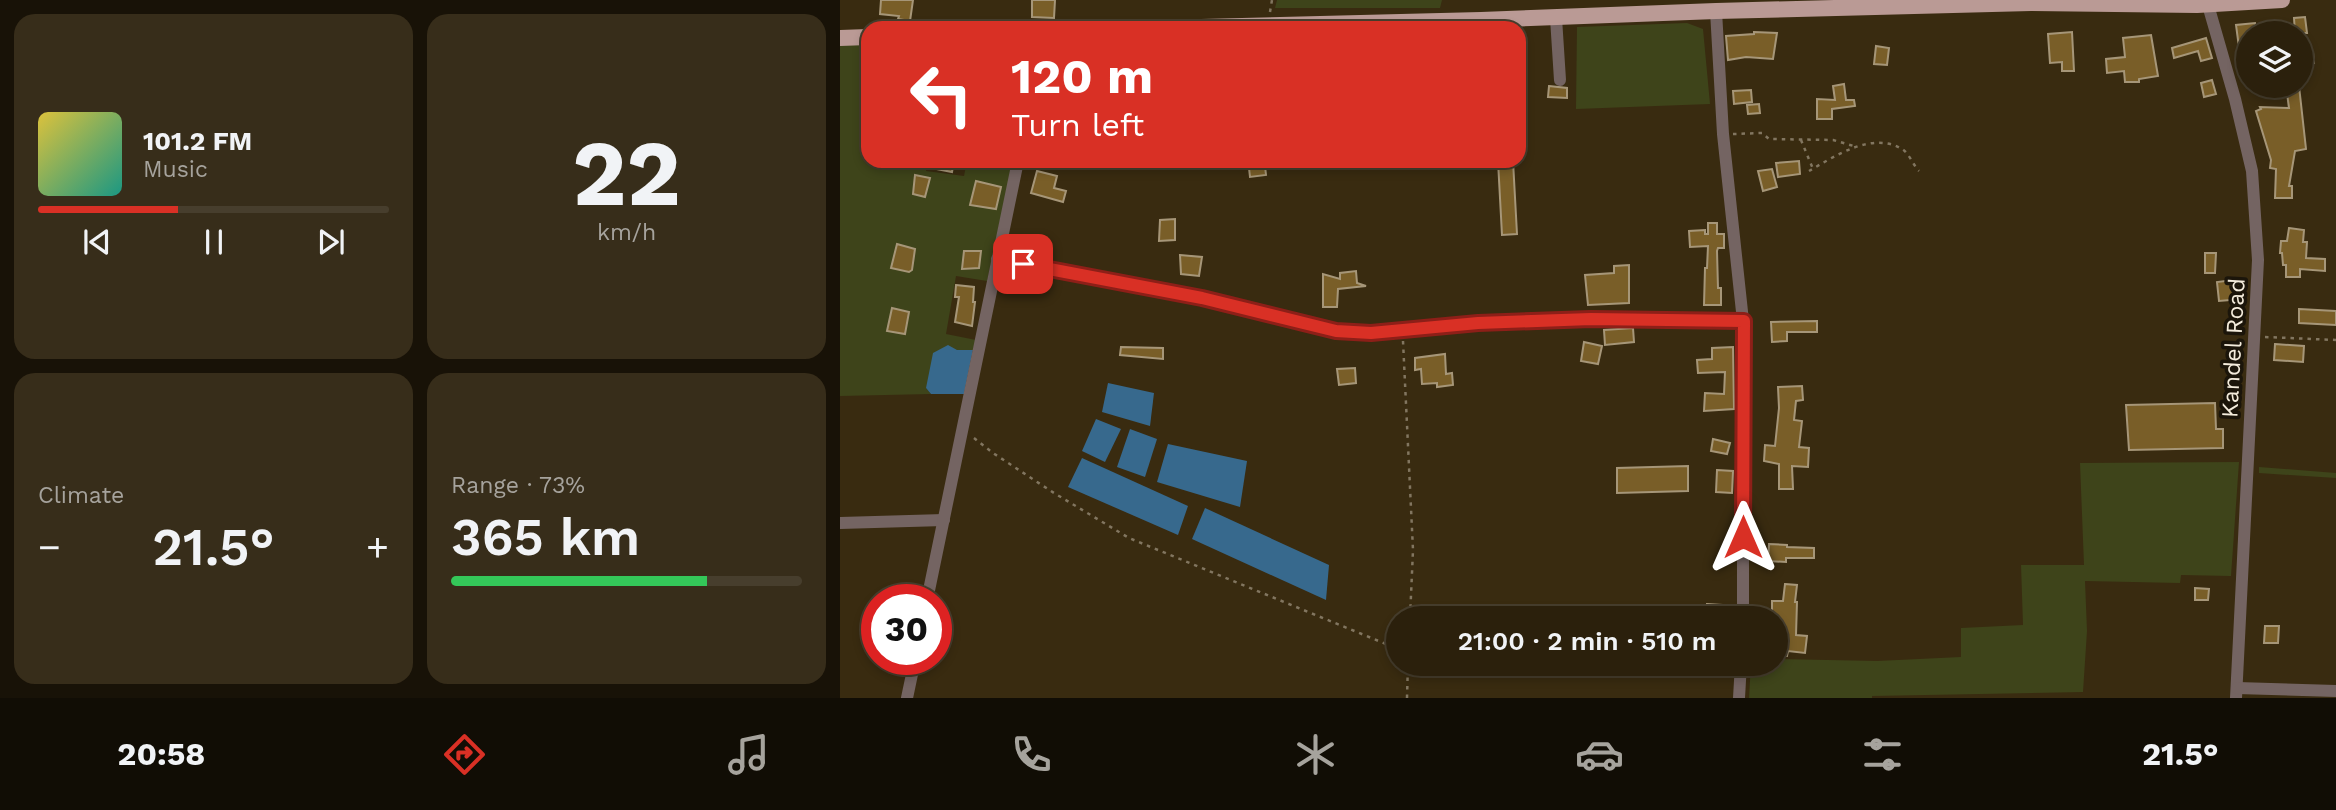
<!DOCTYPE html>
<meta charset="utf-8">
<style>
:root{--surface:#2b200c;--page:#372d1a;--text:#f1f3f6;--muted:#a6a39d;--line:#473e2d;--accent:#d93025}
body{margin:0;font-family:"Work Sans",sans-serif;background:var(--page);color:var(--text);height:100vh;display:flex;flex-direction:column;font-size:26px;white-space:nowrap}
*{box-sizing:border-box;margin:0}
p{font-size:23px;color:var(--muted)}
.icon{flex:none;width:38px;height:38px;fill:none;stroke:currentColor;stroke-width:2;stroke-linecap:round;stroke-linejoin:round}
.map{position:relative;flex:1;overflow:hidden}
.drawer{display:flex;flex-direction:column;gap:14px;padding:14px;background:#181207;width:840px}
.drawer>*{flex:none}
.top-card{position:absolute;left:21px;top:21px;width:665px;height:147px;border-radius:21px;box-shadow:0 4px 10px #0003,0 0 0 2px var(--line);background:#d93025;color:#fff;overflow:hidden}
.buttons{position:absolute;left:1396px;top:21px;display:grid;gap:14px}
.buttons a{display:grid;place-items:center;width:77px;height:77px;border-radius:50%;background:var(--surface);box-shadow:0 4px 10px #0003,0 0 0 2px var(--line);font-size:35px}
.speed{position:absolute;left:21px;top:584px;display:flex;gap:14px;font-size:35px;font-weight:700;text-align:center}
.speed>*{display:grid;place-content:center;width:91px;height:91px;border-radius:50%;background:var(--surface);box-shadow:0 4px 10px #0003,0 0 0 2px var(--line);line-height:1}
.speed .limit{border:10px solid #d22;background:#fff;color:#111}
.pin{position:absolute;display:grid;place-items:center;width:60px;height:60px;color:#fff;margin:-30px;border-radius:14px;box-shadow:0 4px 10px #0006}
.me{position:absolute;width:77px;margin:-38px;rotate:0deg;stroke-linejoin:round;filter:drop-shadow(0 0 5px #0008)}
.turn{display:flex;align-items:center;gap:24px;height:147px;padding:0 35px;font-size:32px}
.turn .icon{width:91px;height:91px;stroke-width:2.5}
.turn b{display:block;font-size:49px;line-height:60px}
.big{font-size:52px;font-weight:600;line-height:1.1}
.drawer .widget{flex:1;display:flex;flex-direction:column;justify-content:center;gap:10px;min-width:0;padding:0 24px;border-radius:21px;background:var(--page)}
.drawer .dial{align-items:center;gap:0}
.dial b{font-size:91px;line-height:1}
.song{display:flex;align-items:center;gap:21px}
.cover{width:84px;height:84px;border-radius:10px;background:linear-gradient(135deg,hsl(50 70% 55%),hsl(170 70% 35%))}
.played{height:7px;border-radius:4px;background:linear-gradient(90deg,var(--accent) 40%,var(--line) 40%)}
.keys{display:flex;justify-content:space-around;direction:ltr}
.heat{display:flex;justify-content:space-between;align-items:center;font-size:38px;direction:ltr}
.charge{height:10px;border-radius:5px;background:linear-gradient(90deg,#34c759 73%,var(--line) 0)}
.drawer .tiles{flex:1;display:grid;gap:14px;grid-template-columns:repeat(2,1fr)}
.trip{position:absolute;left:546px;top:606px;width:402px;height:70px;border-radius:35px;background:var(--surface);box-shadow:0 4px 10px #0003,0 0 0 2px var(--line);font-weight:600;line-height:70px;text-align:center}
.dock{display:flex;height:112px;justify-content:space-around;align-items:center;background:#110d05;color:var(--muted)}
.dock .icon{width:49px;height:49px}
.dock .selected{color:var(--accent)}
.dock b{font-size:32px;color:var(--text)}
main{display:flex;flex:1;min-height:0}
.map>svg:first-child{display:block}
.green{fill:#3e441a}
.water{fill:#37698d}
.building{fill:#795e28;stroke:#a69678;stroke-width:2}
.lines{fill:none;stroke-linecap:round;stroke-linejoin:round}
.path{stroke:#827660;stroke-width:2.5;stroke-dasharray:3.5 5;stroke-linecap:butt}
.minor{stroke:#746462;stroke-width:12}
.major{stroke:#ba9a95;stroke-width:16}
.route-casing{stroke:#8d1f18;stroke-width:18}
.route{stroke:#d93025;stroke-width:12}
.labels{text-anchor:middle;stroke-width:7;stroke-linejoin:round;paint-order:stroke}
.street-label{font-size:23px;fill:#f4ecdc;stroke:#1b150a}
</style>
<main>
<section class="drawer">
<div class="tiles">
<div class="widget">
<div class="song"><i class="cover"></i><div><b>101.2 FM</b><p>Music</p></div></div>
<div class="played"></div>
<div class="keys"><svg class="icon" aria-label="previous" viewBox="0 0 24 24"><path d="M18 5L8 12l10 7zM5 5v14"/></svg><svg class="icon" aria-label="pause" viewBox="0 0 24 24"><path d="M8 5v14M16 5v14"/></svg><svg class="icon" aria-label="next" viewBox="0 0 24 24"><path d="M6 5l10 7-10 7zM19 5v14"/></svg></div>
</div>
<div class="widget dial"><b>22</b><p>km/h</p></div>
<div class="widget"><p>Climate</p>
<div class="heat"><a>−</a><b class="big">21.5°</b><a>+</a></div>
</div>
<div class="widget"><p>Range · 73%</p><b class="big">365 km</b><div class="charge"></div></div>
</div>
</section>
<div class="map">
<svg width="1496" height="698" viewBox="0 0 1496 698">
<rect width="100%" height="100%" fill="#392b10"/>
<g class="green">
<path d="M437 0H602L600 8H435Z"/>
<path d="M847 23 863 29 870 104 736 109 737 27Z"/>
<path d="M0 44H28V161H87L86 171 124 176 127 161H173L147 281 116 276 106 334 136 340 133 350 86 388 91 394 0 396Z"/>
<path d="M1399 462 1391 576 1341 575 1340 583 1245 581 1247 631 1243 692 1032 696V698H909L911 663H936V659L1037 661 1121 657V628L1183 625 1181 565H1244L1240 463Z"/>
<path d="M1419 467 1496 473V478L1419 473Z"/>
</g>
<g class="water">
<path d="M108 345 117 350H133L124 394H91L86 388 93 353Z"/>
<path d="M268 383 314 393 310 426 262 412Z"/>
<path d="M256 419 281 429 265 462 242 451Z"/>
<path d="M290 429 317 439 305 477 277 467Z"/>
<path d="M328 444 407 461 400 507 317 482Z"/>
<path d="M242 458 348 506 338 535 228 487Z"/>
<path d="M365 508 489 565 486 600 352 539Z"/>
</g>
<g class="building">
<path d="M41 0H73L70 21 58 19 59 16 40 14Z"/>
<path d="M192 0H215L214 18 192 17Z"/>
<path d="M1465 17 1467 33H1455L1454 18Z"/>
<path d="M1415 23 1416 33H1409V53L1400 55 1396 25Z"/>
<path d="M914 32 937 33 933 59 906 57 888 60 886 36 914 34Z"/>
<path d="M1232 32 1234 71H1222V62L1210 63 1208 34Z"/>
<path d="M1311 35 1318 76 1299 79V82H1285L1284 71 1267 73 1266 59 1285 57 1283 38Z"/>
<path d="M1366 38 1372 58 1361 61 1358 51 1334 58 1332 48Z"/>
<path d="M1036 46 1049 48 1047 65 1034 64Z"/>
<path d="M1473 52 1474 63 1461 64V53Z"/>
<path d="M1372 80 1376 94 1364 97 1361 83Z"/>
<path d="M1004 84 1006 100H1014L1015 106 992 109V119H977V99L995 100 993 86Z"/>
<path d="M709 86 727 88V98L708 97Z"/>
<path d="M1446 86H1459L1466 149 1455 151 1449 186H1452V198H1435L1436 169 1430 168 1431 160 1416 111 1421 109 1420 107 1449 108Z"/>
<path d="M911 90 912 102 894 104 893 91Z"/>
<path d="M919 104 920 113 908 114 907 105Z"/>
<path d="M82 161H114L112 172 81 166Z"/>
<path d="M658 161H673L677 234 662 235Z"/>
<path d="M959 161 960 174 938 177 936 163Z"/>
<path d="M425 166 426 175 410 177 409 168Z"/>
<path d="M932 169 937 187 923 191 918 171Z"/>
<path d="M197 171 217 176 214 188 226 191 223 202 191 193Z"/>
<path d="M75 175 90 178 85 197 73 194Z"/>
<path d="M136 181 161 187 156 209 130 205Z"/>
<path d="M335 219V240L319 241 320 220Z"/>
<path d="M868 223H877V234H884V248H878L877 251 878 288H881V305H864L865 268H867L868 246 850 247 849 231 865 230V234H868Z"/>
<path d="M1449 228 1464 230 1463 242H1467L1466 258 1485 259V271L1460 269V277H1446V265H1443L1442 253H1440L1441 241H1447Z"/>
<path d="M57 244 75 249 72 270 69 272 51 268Z"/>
<path d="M124 251H141L139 268 122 269Z"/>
<path d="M1365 253H1376L1375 273H1365Z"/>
<path d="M340 255 362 257 359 276 341 274Z"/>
<path d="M789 265V303L748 305 745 275 774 273V266Z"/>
<path d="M516 271 517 283 526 286 498 289 497 307H483V274L500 279V273Z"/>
<path d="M1400 279 1402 299 1379 301 1377 282Z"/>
<path d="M116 285 134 287 133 302H135L132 326 115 322 119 297H115Z"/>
<path d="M52 308 69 312 65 334 47 331Z"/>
<path d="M1459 309 1496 311V325L1459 323Z"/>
<path d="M977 321V332H947V341L932 342 931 322Z"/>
<path d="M793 328 794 342 765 345 764 330Z"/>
<path d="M744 342 762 346 758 364 741 361Z"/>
<path d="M1435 344 1464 346 1463 362 1434 360Z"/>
<path d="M281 347 323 348V359L280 355Z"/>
<path d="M893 347 894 409 864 411 865 393 884 394 885 372 858 373 857 360 872 359V348Z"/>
<path d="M605 354 606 374 612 373 613 385 597 387V383L582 384 581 369 575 370V358Z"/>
<path d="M515 368 516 383 499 385 497 369Z"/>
<path d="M962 386 963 400 956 401 954 420 962 421 959 447 969 448 968 467 952 466 953 489H939V464L924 461 925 445 935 446 939 408 938 387Z"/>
<path d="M1375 403 1376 429H1383V448L1289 450 1286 405Z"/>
<path d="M873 439 890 443 887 454 871 451Z"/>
<path d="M848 466V491L777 493V468Z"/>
<path d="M877 470 893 471 892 493 876 492Z"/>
<path d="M929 544 947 545V547L974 548V558H946V562L928 561Z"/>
<path d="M945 584 957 585 955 602H957L956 635 967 636 965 653 948 651 947 656 936 655V618H932V601H943Z"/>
<path d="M1355 588 1369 589 1368 600H1355Z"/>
<path d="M867 604 882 605 881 618H866Z"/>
<path d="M1425 626H1439L1438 643H1424Z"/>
</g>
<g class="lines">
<g class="path">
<path d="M430 12 432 0"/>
<path d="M893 134 922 133 929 139 993 140 1017 147"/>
<path d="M961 140 973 169"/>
<path d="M969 171C995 156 1032 131 1062 149 1069 153 1073 165 1079 171"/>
<path d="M1425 337 1496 340"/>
<path d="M563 341 573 550 570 618"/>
<path d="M134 438 153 453 214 493 289 538 558 649"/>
<path d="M567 698 568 663"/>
</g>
<g class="minor">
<path d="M1368 5 1395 99 1412 171 1418 260 1396 698"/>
<path d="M876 11 883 134 903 321V618"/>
<path d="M716 18 720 80"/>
<path d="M157 259 362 298 496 331 531 333 638 323 751 319 903 321"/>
<path d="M0 523 104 520"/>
<path d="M87 600 178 161"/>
<path d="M1397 688 1496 691"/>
<path d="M67 698 75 660"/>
<path d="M899 698 901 663"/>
</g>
<g class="major">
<path d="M321 28 641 20 876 11 1191 3 1357 5 1442 0"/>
<path d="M0 38 28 37"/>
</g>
</g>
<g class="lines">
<g class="route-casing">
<path id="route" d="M183 264 362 298 496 331 531 333 638 323 751 319 904 321 903 537"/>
</g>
<use href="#route" class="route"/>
</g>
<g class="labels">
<g class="street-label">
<text transform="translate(1393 348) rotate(-87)" y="8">Kandel Road</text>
</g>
</g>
</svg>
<div class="buttons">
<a><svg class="icon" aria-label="layers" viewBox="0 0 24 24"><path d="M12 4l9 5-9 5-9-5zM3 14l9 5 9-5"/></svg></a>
</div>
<div class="speed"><div class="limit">30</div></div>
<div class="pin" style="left:183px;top:264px;background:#d93025"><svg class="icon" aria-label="arrive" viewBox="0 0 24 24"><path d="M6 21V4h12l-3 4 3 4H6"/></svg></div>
<svg class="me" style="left:903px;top:537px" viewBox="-20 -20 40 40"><path d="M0-17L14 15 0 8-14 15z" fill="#d93025" stroke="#fff" stroke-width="4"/></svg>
<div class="trip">21:00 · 2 min · 510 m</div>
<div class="top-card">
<div class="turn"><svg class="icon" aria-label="left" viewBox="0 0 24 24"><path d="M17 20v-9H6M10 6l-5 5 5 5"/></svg><div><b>120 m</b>Turn left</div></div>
</div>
</div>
</main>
<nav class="dock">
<b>20:58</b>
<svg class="icon selected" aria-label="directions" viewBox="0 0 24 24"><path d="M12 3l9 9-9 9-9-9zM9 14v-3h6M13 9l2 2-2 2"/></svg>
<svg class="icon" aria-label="music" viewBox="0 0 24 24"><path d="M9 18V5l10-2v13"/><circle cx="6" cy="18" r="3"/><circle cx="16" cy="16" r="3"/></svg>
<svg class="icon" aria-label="phone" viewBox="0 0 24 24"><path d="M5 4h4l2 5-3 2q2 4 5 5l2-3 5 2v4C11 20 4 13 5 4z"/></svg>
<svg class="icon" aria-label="climate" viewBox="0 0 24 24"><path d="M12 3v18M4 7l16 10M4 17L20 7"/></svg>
<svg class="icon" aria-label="car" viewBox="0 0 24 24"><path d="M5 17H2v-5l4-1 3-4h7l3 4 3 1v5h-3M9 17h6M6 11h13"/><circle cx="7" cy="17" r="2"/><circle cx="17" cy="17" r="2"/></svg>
<svg class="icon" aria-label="filters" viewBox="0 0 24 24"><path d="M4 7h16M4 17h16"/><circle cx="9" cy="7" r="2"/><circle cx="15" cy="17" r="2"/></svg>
<b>21.5°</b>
</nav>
